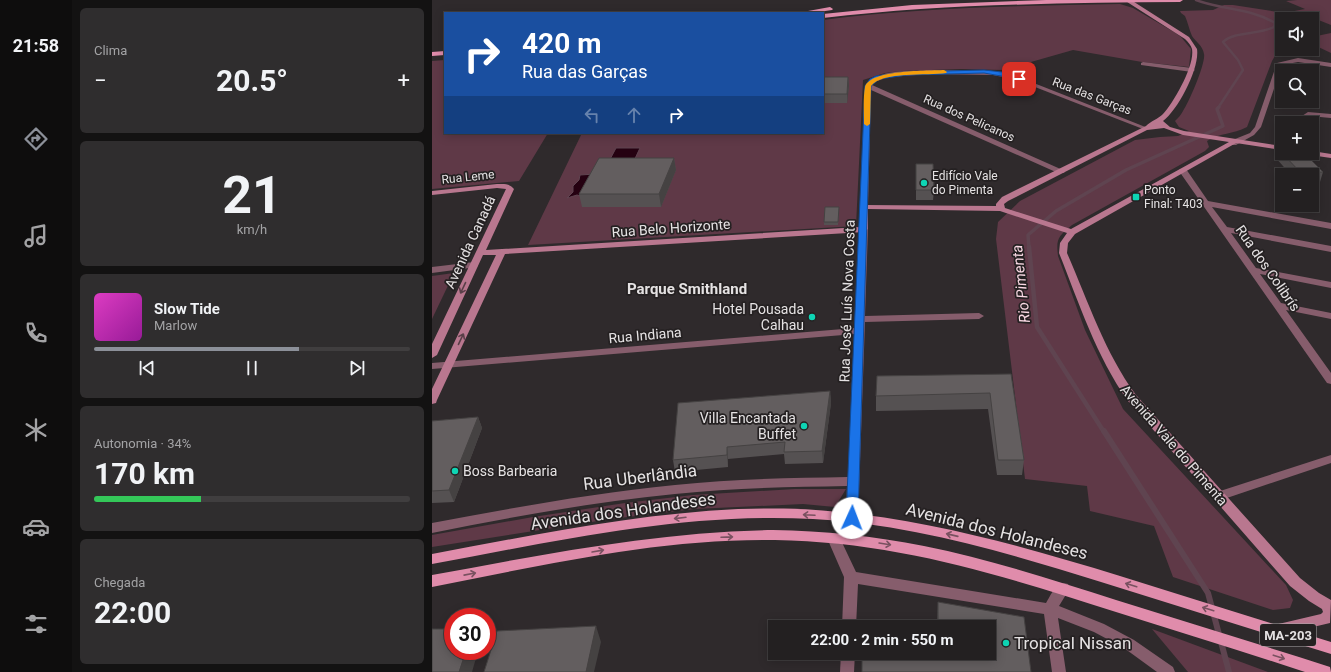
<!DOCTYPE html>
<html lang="pt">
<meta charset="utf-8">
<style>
:root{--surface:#232021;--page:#2f2d2e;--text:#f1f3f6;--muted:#a3a3a5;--line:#403e3f;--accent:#8c9099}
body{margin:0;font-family:Roboto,sans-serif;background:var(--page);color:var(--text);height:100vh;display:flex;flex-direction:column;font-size:15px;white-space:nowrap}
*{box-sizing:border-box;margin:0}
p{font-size:13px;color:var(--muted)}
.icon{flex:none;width:22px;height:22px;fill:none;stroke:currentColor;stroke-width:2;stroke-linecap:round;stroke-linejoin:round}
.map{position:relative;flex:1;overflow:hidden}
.drawer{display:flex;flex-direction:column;gap:8px;padding:8px;background:#131212;width:360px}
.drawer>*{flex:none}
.top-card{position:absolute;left:12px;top:12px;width:380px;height:122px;border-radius:0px;box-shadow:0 2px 10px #0003,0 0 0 1px var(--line);background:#1a4fa0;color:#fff;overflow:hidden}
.tools{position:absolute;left:843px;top:12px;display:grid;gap:8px}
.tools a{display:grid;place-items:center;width:44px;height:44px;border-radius:0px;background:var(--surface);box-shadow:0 2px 10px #0003,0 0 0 1px var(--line);font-size:20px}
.speed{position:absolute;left:12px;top:608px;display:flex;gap:8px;font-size:20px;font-weight:700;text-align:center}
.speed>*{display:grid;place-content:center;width:52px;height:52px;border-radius:50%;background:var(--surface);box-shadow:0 2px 10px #0003,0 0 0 1px var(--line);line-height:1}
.speed .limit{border:6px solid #d22;background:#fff;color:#111}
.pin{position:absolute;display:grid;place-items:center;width:34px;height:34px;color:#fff;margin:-17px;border-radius:8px;box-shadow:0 2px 6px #0006}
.me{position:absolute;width:44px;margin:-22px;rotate:2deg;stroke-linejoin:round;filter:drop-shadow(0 0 3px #0008)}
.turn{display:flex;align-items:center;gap:14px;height:84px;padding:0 12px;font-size:18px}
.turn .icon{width:52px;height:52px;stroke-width:2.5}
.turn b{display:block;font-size:28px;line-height:34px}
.lanes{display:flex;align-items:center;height:38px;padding:0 12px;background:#0003;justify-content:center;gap:20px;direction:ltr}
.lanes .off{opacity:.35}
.big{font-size:30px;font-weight:700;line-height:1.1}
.drawer .card{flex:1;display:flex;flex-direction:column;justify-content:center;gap:6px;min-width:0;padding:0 14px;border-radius:6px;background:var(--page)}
.drawer .dial{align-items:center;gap:0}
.dial b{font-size:52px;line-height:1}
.song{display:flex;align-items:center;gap:12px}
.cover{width:48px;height:48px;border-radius:6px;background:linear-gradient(135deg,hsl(310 70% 55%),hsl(300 70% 35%))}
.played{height:4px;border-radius:2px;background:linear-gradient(90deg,var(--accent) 65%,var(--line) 65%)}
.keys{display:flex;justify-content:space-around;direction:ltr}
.heat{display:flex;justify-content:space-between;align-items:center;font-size:22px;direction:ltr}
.charge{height:6px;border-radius:3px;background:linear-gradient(90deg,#34c759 34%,var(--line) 0)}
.trip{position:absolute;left:336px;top:620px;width:228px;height:40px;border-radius:0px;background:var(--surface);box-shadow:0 2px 10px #0003,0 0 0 1px var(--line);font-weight:700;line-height:40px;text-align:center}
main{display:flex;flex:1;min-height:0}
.menu{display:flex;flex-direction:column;width:72px;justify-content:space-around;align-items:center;background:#0e0d0d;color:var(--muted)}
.menu .icon{width:28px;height:28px}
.menu .active{color:var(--accent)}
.menu b{font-size:18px;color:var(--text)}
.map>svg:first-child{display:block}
.green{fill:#5f3947}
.water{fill:#250111;stroke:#5f4450}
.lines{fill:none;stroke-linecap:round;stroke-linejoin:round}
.stream-far3{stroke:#5f4450;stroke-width:2.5}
.stream-far2{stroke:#5f4450;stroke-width:3.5}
.stream-far1{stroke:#5f4450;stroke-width:4.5}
.stream{stroke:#5f4450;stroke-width:6}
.street{fill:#865d6c;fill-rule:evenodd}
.secondary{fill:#b9778f;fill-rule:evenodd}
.primary{fill:#e08cab;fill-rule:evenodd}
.wall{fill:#555152}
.shaded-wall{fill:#454242}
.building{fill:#635e5f;stroke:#454242}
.oneway{stroke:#593f48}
.oneway2{stroke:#795160}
.route{fill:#1a73e8;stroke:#114b97}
.slow{fill:#f59e0b}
.poi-dot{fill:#0ed5b4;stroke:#252122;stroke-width:1.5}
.labels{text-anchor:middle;stroke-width:3.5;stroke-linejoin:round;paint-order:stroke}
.far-street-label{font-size:12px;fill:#e5e2e3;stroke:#252122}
.far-poi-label{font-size:12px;fill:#e5e2e3;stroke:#252122;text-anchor:start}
.shield{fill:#252122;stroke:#aba8a9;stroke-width:1}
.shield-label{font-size:13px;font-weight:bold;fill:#e5e2e3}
.street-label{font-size:14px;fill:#e5e2e3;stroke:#252122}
.poi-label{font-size:14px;fill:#e5e2e3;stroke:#252122;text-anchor:end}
.water-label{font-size:15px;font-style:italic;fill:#fad9e4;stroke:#252122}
.neighbourhood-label{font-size:15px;font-weight:bold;fill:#e5e2e3;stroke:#252122}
.near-street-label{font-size:17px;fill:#e5e2e3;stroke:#252122}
.near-poi-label{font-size:17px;fill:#e5e2e3;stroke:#252122;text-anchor:start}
</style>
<main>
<nav class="menu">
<b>21:58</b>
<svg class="icon active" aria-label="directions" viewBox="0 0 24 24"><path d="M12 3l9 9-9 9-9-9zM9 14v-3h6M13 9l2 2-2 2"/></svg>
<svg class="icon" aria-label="music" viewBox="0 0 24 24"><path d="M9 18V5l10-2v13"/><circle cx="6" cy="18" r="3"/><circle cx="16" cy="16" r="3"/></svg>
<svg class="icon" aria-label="phone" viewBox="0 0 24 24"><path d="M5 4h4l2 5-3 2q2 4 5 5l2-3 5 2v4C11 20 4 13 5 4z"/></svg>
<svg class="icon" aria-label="climate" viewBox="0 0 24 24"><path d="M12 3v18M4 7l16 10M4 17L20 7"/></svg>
<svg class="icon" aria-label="car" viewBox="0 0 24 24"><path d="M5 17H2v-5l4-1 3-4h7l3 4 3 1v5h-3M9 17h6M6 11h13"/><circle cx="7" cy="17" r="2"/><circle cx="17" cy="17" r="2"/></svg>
<svg class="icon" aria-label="filters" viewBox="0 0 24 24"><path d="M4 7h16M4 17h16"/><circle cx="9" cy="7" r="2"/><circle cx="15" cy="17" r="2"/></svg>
</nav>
<section class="drawer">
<div class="card"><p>Clima</p>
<div class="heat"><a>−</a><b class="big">20.5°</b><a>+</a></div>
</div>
<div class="card dial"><b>21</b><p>km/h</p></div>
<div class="card">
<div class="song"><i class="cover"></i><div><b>Slow Tide</b><p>Marlow</p></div></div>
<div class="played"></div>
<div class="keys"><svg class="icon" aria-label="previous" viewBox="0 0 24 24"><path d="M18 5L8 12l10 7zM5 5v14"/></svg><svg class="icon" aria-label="pause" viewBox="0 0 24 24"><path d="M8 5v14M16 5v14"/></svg><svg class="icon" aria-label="next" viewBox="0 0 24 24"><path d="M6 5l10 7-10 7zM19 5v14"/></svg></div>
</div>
<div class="card"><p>Autonomia · 34%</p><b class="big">170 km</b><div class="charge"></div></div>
<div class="card"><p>Chegada</p><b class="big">22:00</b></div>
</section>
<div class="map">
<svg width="899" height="672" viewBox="0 0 899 672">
<rect width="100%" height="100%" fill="#2f2a2c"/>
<g class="green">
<path d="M865 0H899V25L884 19H850V35L847 49 840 61 815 127C800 135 789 132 775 141L777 147 773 151 640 225C626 237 624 238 626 256L653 330 691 409 854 585 861 600 858 608 841 610 741 577 722 526 658 511 655 486 593 479 564 239 566 222 588 201 703 140 728 137 746 136 757 131 747 127 743 121C746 118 749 115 751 111 757 102 774 63 772 54 771 46 764 42 760 36 757 29 756 23 753 16L749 13 748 11 781 10 792 5H801L852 13 873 9 854 1Z"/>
<path d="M688 4 701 8 742 32 749 37 759 49 757 67 710 62 641 50 571 70 529 69 469 71 453 73 431 80 424 226 96 245 150 133H391V20C489 7 589 6 688 4Z"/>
<path d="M899 33V53L880 44V37Z"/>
<path d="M13 60V133H116L87 181 0 189V61Z"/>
<path d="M22 273 0 319V276Z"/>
<path d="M363 489H414L403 507 371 504 262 509 179 519 0 547V535L101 517 193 503 261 495Z"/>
<path d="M720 629 836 672H756Z"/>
</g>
<g class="water">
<path d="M184 148H208L200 165H175Z"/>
<path d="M163 174 149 196 145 195 135 198 141 192V186L147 180 148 175Z"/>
</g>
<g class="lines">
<path class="stream-far3" d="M764 0C790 10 819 8 843 23L842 27C827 35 802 31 791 42L806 60 811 70 786 108"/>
<path class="stream-far2" d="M597 248 596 235 624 211 694 170 791 126 785 109 787 107"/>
<path class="stream-far1" d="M597 247 605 327 672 432"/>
<path class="stream" d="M672 431 776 593 797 672"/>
<g class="street">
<path d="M866 58 899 63V67L866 62 850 65 829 127 822 135 804 145H798V141L818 133 823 127 845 63Z"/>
<path d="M711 62 760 68 763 70 760 72 709 65V63Z"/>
<path d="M498 70 561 71 589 78 716 128 711 129 585 80 561 75 498 74 457 77 442 82 440 85 633 171 632 173H626L439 90 436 207 432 209H429L428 207 433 86C446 68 478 72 498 70Z"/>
<path d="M876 112 899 114V118L877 116 875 123H869L870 116Z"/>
<path d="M748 169H754L776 201 899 223V229L780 207 795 227 899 246V252L799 233 824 268 899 282V288L828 274 849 303 899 313V319L854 310 899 373V384L895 383 747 171Z"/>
<path d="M432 226 436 229 433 316 547 313 552 316 547 319 433 322 426 518 424 521 420 523 416 521 414 518 415 486C358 487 300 488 243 494 161 502 80 517 0 533V523C81 508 161 493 243 485 300 479 358 478 416 477L423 334 0 369V363L423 328 428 229Z"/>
<path d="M42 262 45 263 46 265 45 267 0 273V267Z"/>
<path d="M899 455V463L786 501 782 499 780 496 782 493Z"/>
<path d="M401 533 406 534 424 572 614 603C620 594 624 580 636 584L638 588 627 606 672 624 702 640 741 667 743 672H725L692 648 662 632 626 618 634 672H620L612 614 426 584 424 627H410L412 577 395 538 396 534Z"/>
<path d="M409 653H423L422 672H408Z"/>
</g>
<g class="secondary">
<path d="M692 0H699L757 37 765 49C768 68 746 110 731 121L738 127 752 131 850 146V150L804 143 643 234 636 243 635 253C656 301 673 353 704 395L868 578 887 593 899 600 898 623 843 636 838 634 836 630 838 626 889 614 891 612 890 609 877 601 858 586 696 401C664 356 647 303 627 253L628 243 635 233 568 211 436 209V229L432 232 73 254 5 400 4 403 0 404V389L64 255H51L5 355 0 358V344L74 189 65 188 0 195V191L65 184C72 184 77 183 82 189L54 250 428 227V207L432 205 564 206V204L570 197 714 126C719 121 726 119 731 114 742 102 763 65 760 49 759 45 756 42 753 39ZM732 128 751 135 797 142 639 229 573 208 572 204 576 201 715 130Z"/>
<path d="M880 151 899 154V158L878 155 874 153H880Z"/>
</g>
<g class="primary">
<path d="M614 0H751L748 2C629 3 510 4 391 18V14L480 5Z"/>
<path d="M398 7 401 9 400 10 380 13H365Z"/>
<path d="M13 51V55L0 56V52Z"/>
<path d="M306 509C340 508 374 508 407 512 503 521 596 548 688 576 758 598 829 620 899 642V654C822 630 746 606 669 582 576 553 479 524 381 519 251 512 126 541 0 564V554C102 535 202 514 306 509Z"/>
<path d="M341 530C392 531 442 536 492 546 557 559 621 580 684 600 745 619 806 638 867 657L898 667 899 672H873C810 651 747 632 684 612 569 575 465 542 343 540 227 538 113 565 0 587V575C114 554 224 532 341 530Z"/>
</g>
</g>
<g class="wall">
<path d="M391 77H416L417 86 415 103H391Z"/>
<path d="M149 133H164V134H150Z"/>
<path d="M845 148 891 172 888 182H880V175H859L843 157Z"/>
<path d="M242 158 244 170 229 207H150L147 194Z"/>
<path d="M484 164 502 190 501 200H484Z"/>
<path d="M407 207 406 225H392V222Z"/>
<path d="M579 374 592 460 590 475H565L556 409 444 411V396Z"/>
<path d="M398 391 399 403 391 463 353 464 352 454 296 459V467L243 472 241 460Z"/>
<path d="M46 417 50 428 22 502 0 503V421Z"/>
<path d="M506 602 557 627H505Z"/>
</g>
<g class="shaded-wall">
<path d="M416 77 417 86 415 103V94Z"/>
<path d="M242 158 244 170 229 207 227 194Z"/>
<path d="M398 391 399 403 391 463 390 451Z"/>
<path d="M46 417 50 428 22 502 17 490Z"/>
<path d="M295 447 296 459V467L295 455Z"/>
<path d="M164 626 169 642 162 672H154Z"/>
<path d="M34 651H46L40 672H27Z"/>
</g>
<g class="building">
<path d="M391 77H416L415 94H391Z"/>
<path d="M845 148H850V153Z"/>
<path d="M850 153H872L891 172 869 173Z"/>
<path d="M167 158H242L227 194H147Z"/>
<path d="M484 164H501L502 190H484Z"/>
<path d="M393 207H407L406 222H392Z"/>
<path d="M579 374 592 460H566L558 393 444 396 445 376Z"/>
<path d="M398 391 390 451 352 452 353 442 295 447V455L241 460 246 403Z"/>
<path d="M46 417 17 490 0 491V421Z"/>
<path d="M506 602 592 617 599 672H430V653H557V627H506Z"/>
<path d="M164 626 154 672H52L65 631Z"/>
<path d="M0 629H21V651H34L27 672H0Z"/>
</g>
<defs><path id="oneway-shaft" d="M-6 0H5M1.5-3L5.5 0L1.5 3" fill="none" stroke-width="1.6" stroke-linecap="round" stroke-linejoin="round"/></defs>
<g class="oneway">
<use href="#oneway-shaft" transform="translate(31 288) rotate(115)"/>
<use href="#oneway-shaft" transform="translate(29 339) rotate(-65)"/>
</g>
<g class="oneway2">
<use href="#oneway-shaft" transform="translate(377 515) rotate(-177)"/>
<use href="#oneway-shaft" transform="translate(248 518) rotate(173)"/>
<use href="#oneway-shaft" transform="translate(520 535) rotate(-167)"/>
<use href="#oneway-shaft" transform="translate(295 537) rotate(-2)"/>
<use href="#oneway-shaft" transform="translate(453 544) rotate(9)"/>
<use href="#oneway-shaft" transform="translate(166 551) rotate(-10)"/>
<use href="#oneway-shaft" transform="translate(38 574) rotate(-11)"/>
<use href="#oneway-shaft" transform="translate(699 585) rotate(-163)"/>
<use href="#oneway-shaft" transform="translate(776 609) rotate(-163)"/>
<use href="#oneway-shaft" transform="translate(847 657) rotate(18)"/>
</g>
<path class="route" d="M552 70 570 72 590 79 587 81 569 76 552 73 475 75 447 79 439 86 426 518 424 521 420 522 416 521 414 518 433 86 438 79 444 76 475 72Z"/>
<path class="slow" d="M512 70 515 72 514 73C496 76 450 71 439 86L438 124 435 126 432 124C432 112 431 98 433 87 438 69 497 71 512 70Z"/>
<g class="poi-dot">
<circle cx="492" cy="183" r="4"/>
<rect x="700" y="193" width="8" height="8" rx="2"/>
<circle cx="380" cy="317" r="4"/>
<circle cx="372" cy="426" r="4"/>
<circle cx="23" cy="471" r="4"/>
<circle cx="574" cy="643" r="4"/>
</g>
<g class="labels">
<g class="far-street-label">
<text transform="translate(660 96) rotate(21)" y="4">Rua das Garças</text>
<text transform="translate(537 118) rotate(24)" y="4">Rua dos Pelicanos</text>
<text transform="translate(36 177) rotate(-6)" y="4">Rua Leme</text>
</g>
<g class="far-poi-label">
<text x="500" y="180">Edifício Vale<tspan x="500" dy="14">do Pimenta</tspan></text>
<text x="712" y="194">Ponto<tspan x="712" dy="14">Final: T403</tspan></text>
</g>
<rect class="shield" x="828" y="624" width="56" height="22" rx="3"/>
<g class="shield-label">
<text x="856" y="640">MA-203</text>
</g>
<g class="street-label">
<text transform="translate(239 228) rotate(-4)" y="5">Rua Belo Horizonte</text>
<text transform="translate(38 242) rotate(-65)" y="5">Avenida Canadá</text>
<text transform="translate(836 268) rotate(55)" y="5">Rua dos Colibrís</text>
<text transform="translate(415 301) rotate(-88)" y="5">Rua José Luís Nova Costa</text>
<text transform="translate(213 335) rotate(-5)" y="5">Rua Indiana</text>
<text transform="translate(742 445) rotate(49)" y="5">Avenida Vale do Pimenta</text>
</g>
<g class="poi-label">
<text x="372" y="314">Hotel Pousada<tspan x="372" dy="16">Calhau</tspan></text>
<text x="364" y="423">Villa Encantada<tspan x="364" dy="16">Buffet</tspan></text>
<text x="31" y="476" text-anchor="start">Boss Barbearia</text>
</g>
<g class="water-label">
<text transform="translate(589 284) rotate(-96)" y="5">Rio Pimenta</text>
</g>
<g class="neighbourhood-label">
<text x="255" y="294">Parque Smithland</text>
</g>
<g class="near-street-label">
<text transform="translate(208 477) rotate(-7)" y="6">Rua Uberlândia</text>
<text transform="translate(191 511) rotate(-8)" y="6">Avenida dos Holandeses</text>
<text transform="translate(565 531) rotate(14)" y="6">Avenida dos Holandeses</text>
</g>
<g class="near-poi-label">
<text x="582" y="649">Tropical Nissan</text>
</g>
</g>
</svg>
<div class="tools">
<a><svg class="icon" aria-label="sound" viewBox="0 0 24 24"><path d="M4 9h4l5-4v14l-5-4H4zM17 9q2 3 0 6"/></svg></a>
<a><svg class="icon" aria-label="search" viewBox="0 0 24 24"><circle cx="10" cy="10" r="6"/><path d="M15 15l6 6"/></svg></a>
<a>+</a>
<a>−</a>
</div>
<div class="speed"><div class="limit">30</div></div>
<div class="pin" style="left:587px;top:79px;background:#d93025"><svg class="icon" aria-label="arrive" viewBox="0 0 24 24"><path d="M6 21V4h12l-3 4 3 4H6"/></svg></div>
<svg class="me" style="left:420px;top:518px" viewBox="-20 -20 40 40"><circle r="19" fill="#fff"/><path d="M0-13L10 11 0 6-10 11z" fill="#1a73e8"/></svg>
<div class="trip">22:00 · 2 min · 550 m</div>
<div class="top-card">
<div class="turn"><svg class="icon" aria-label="right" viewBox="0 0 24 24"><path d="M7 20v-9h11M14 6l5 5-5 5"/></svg><div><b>420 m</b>Rua das Garças</div></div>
<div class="lanes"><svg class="icon off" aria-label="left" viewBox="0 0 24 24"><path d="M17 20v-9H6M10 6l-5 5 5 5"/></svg><svg class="icon off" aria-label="ahead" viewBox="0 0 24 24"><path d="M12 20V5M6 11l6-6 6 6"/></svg><svg class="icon" aria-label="right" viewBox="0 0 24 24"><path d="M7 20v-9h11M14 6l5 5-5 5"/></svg></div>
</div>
</div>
</main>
